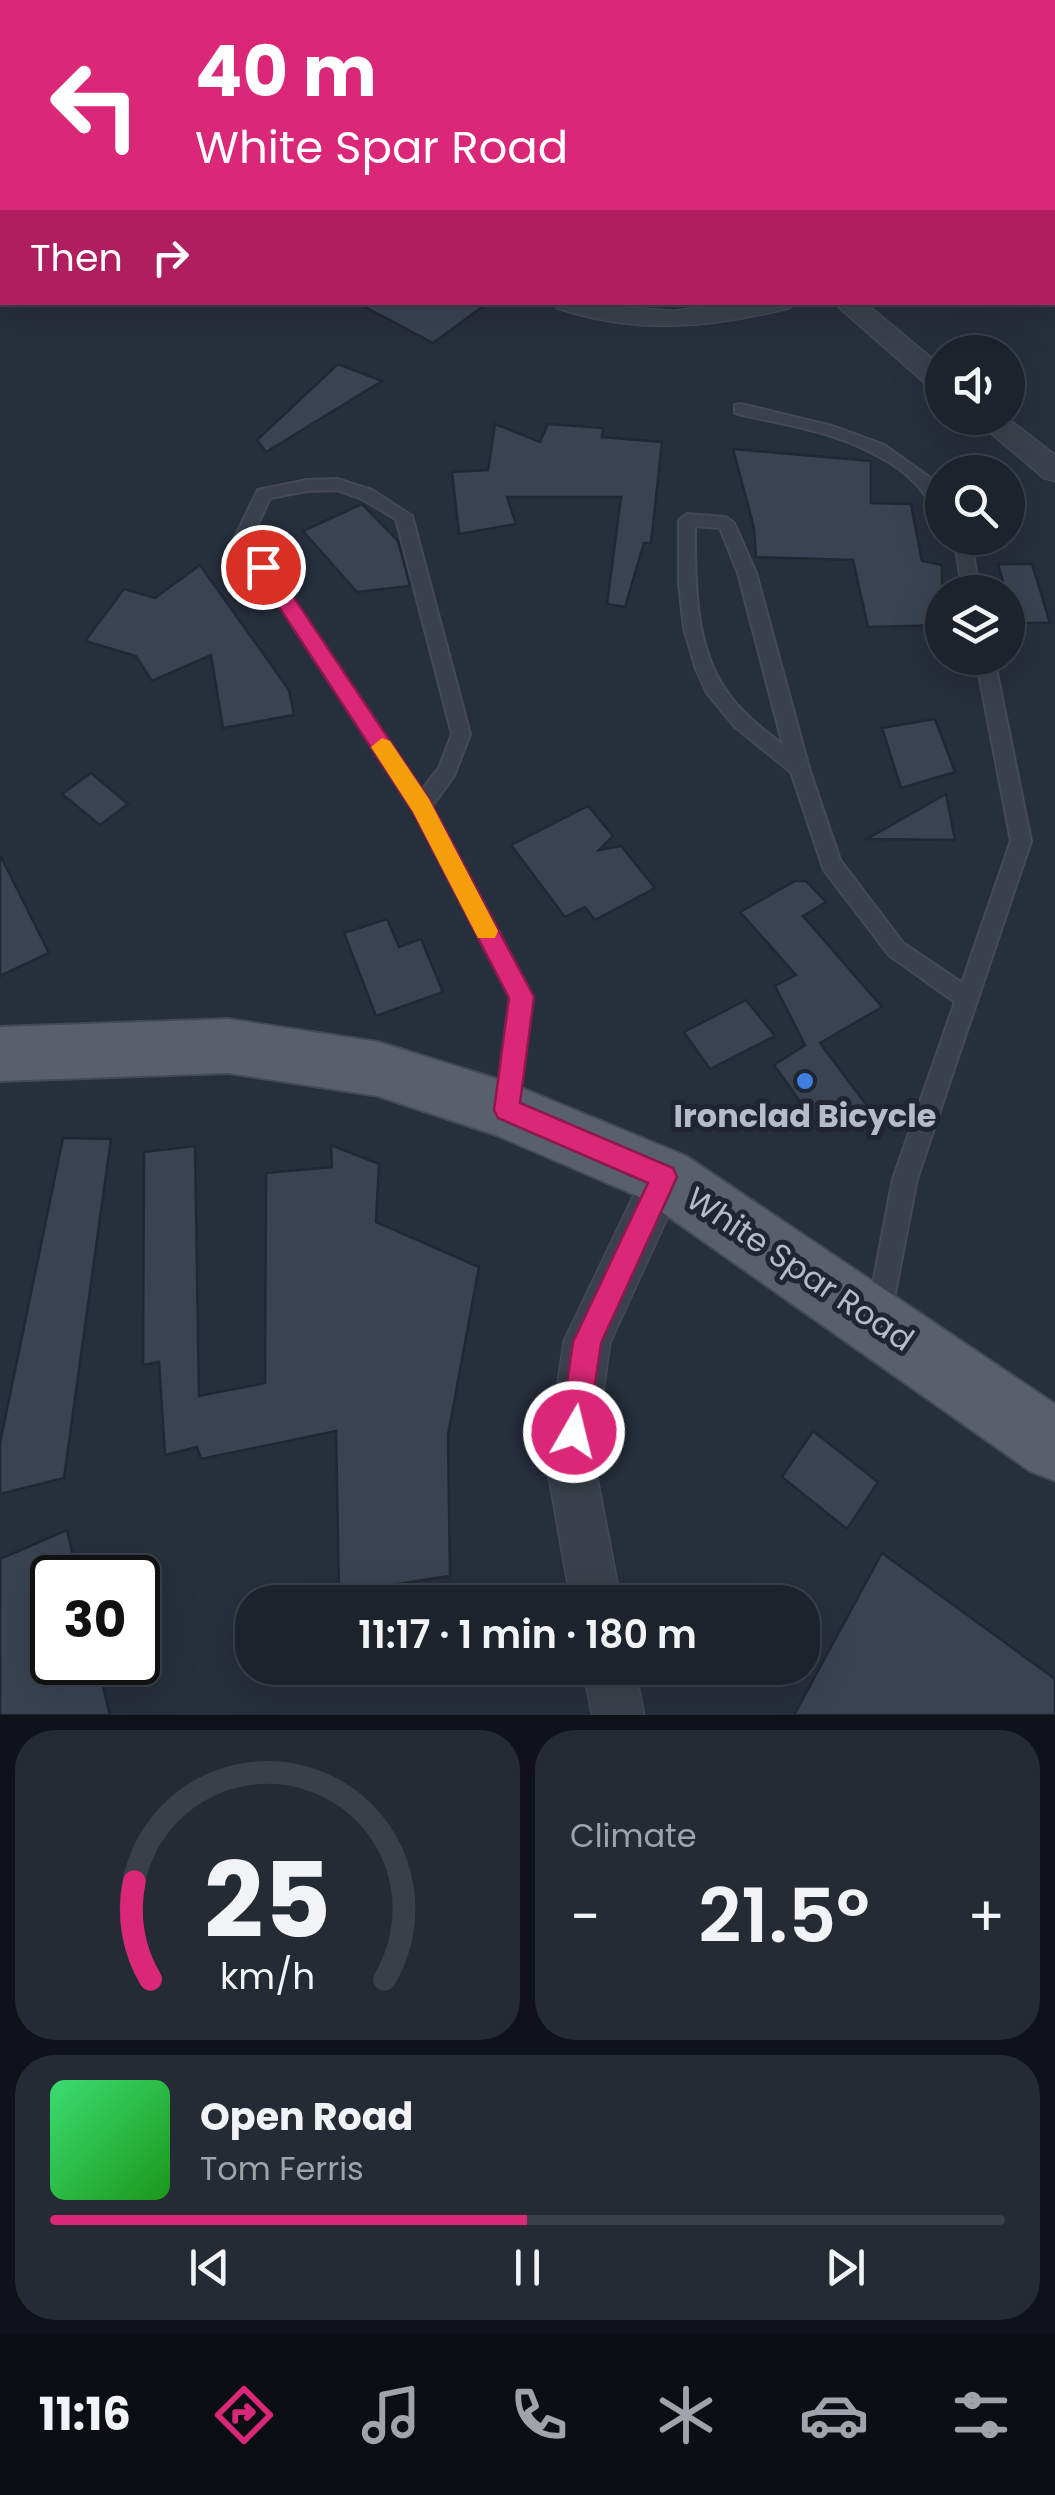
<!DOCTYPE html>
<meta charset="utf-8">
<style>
:root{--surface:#1c232d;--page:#252b35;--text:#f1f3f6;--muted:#a0a4aa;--line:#3a4049;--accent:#db2777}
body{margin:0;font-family:Poppins,sans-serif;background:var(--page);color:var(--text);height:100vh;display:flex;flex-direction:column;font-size:38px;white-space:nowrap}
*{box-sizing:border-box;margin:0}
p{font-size:32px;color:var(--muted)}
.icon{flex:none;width:55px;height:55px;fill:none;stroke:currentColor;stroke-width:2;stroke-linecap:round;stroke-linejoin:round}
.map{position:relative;height:1715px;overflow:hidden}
.side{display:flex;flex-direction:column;gap:15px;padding:15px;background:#0f1319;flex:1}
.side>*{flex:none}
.hud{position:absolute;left:0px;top:0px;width:1055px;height:305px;box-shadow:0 10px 40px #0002,0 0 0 2px var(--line);background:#db2777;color:#fff;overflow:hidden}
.tools{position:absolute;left:925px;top:335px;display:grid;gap:20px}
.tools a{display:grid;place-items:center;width:100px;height:100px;border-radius:50%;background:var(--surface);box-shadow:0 10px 40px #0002,0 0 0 2px var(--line);font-size:50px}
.speed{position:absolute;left:30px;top:1555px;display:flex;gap:20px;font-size:50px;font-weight:700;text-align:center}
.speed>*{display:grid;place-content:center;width:130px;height:130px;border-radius:50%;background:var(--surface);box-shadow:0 10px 40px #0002,0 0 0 2px var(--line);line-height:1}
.speed .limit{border:5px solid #111;border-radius:15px;background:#fff;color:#111}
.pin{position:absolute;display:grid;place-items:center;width:85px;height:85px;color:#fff;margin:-42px;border:5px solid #fff;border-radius:50%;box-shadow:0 2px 10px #0007}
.me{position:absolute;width:110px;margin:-55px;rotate:8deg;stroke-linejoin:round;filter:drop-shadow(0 0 8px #0008)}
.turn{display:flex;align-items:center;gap:35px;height:210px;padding:0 30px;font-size:45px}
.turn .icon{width:130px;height:130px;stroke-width:2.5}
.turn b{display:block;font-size:70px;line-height:85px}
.then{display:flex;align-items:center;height:95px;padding:0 30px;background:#0003;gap:20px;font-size:38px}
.big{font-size:75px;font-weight:600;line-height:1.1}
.side .widget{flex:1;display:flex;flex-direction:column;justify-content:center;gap:15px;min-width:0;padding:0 35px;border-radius:40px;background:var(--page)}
.side .dial{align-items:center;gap:0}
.dial svg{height:260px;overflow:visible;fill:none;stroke:var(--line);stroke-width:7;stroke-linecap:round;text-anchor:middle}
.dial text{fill:var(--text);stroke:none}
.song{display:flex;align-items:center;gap:30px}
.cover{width:120px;height:120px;border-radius:15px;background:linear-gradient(135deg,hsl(140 70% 55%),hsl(120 70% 35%))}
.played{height:10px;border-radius:5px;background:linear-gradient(90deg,var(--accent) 50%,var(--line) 50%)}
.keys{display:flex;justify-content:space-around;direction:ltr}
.heat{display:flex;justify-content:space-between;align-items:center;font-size:55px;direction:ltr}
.side .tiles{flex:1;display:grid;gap:15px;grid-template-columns:1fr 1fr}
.widget:last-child{grid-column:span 2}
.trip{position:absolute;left:235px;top:1585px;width:585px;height:100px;border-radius:40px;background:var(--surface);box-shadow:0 10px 40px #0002,0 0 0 2px var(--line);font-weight:600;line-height:100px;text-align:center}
.menu{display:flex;height:160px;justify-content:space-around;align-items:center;background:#0b0e12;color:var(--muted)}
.menu .icon{width:70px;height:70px}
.menu .active{color:var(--accent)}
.menu b{font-size:45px;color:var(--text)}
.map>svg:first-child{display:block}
.building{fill:#394352;stroke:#212833;stroke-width:2.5}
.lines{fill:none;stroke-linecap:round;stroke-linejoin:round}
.service-casing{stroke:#434a55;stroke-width:4}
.minor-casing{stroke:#434a55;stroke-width:3}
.primary-casing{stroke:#434a55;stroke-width:4}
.service{fill:#3a414c;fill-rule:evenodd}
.minor{fill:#3a414c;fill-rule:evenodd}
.primary{fill:#58606c;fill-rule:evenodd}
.route{fill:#db2777;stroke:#8e194d;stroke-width:2.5}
.slow{fill:#f59e0b}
.shop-dot{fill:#3f7fe0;stroke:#1f2631;stroke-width:4}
.labels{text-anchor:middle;stroke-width:10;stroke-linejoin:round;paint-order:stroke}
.poi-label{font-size:32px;font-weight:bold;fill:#b6bcc7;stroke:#1f2631}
.street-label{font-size:32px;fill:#b6bcc7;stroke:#1f2631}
</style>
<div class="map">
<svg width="1055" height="1715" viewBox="0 0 1055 1715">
<rect width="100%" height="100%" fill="#262f3c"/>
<g class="building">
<path d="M356 302H489L433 343Z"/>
<path d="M338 364 382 381 266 452 257 440Z"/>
<path d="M495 424 540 442 548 424 603 428 602 437 662 442 651 543H644L625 607 607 604 621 497H507L516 524 459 534 452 472 488 470Z"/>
<path d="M733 449 871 461V503L911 504 922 561 942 565V625L868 627 853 560 756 557 754 528Z"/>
<path d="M362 504 398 541 410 586 357 592 303 531Z"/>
<path d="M998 564H1032L1050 623H1015Z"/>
<path d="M200 565 289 690 294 715 223 728 211 655 152 681 136 656 85 641 124 589 155 598Z"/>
<path d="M935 719 955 772 901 788 882 728Z"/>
<path d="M91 773 128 804 100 825 62 794Z"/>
<path d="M946 794 955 840 867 839Z"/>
<path d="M588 806 613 836 599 850 621 846 655 888 595 920 585 907 565 917 511 845Z"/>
<path d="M0 855 49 953 0 976Z"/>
<path d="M795 881H806L826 902 803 916 882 1007 820 1043 868 1107 822 1132 774 1065 805 1045 775 986 796 975 740 912Z"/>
<path d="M387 919 399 947 421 939 443 992 376 1016 344 933Z"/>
<path d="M746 1000 775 1036 710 1069 684 1032Z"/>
<path d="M63 1138 111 1139 64 1478 0 1494V1443Z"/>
<path d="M331 1145 379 1164 376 1222 479 1267 448 1435 450 1576 339 1593 336 1431 201 1459 197 1447 165 1455 159 1362 143 1365 144 1152 195 1146 199 1396 265 1383 266 1173 332 1167Z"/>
<path d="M813 1431 878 1482 847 1529 782 1477Z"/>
<path d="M67 1530 78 1578H52V1662H97L110 1715H0V1559Z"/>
<path d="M882 1553 1055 1679V1715H794Z"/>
</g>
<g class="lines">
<g class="service-casing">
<g id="service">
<path d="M741 404 832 426 884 445 929 477 942 494V511C930 506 925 493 916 484 905 472 892 463 878 456 835 431 783 425 735 413V405Z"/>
<path d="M337 479 372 490 412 516 470 734 454 776 431 807 532 997 518 1110 515 1117 507 1120 499 1117 496 1110 510 997 414 811 235 537 258 490 307 480ZM337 490 360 498 396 519 452 734 439 768 421 791 252 537 270 498 307 491Z"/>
<path d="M687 514 726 517 734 523 756 573 809 768 840 860 903 943 962 983 1011 841 976 658H994L1031 841 917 1179 891 1314 888 1323 879 1326 870 1323 867 1314 893 1179 955 1002 889 955 824 870 791 772 735 727 707 693 696 669 684 628 679 584V520ZM695 526 720 528 738 573 783 745C763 729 742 714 727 692 694 647 695 580 695 526Z"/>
<path d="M954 538H970L980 592H963Z"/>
</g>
</g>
<g class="minor-casing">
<g id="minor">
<path d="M609 0H637L638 2H611Z"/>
<rect x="0" y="9" width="2" height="14"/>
<rect x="0" y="39" width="2" height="14"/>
<rect x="1052" y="49" width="3" height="14"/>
<path d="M2 191V208L0 209V192Z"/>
<rect x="1052" y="245" width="3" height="16"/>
<path d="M554 302 674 311 740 302H793L790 308C709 328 637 335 557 308Z"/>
<path d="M833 302H864L942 367V391L932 389Z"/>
<path d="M973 418H1007L1055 455V481L1044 478Z"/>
<path d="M664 1157 679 1163 686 1177 610 1343 594 1461 621 1602H571L546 1461 564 1341 649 1163Z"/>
<path d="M583 1668H635L644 1715H592Z"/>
</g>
</g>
<g class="primary-casing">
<path id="primary" d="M228 1019 378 1042 507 1082 686 1156 1055 1404V1481L1030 1471 642 1198 496 1135 378 1096 228 1073 0 1081V1027Z"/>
</g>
<use href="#service" class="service"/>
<use href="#minor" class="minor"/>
<use href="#primary" class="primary"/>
</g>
<path class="route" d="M263 560 270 562 429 799 534 997 520 1103 673 1168 677 1177 601 1343 588 1432 584 1442 574 1446 564 1442 560 1432 573 1342 648 1183 498 1118 494 1110 509 998 413 812 253 567Z"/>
<path class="slow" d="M382 738 390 741 429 799 498 931 495 938H478L413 812 371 747Z"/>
<circle class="shop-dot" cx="805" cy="1081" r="10"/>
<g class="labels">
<g class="poi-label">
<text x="805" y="1127">Ironclad Bicycle</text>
</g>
<g class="street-label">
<text transform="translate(800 1269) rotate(34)" y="11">White Spar Road</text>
</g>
</g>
</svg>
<div class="tools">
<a><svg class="icon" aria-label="sound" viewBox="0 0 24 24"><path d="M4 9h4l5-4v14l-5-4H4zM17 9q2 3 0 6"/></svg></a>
<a><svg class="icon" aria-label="search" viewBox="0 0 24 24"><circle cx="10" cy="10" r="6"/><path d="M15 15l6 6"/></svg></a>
<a><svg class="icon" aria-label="layers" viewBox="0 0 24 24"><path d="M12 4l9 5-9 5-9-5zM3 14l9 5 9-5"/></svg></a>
</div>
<div class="speed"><div class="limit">30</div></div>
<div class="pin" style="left:263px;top:567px;background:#d93025"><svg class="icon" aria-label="arrive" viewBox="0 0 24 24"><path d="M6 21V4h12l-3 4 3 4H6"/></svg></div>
<svg class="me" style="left:574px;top:1432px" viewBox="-20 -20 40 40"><circle r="17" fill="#db2777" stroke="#fff" stroke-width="3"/><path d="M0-11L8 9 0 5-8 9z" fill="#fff"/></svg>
<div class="trip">11:17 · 1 min · 180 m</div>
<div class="hud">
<div class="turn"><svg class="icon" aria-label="left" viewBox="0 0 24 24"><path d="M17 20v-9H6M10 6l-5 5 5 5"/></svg><div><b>40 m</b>White Spar Road</div></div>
<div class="then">Then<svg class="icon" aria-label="right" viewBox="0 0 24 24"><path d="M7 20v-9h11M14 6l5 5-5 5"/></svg></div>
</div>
</div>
<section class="side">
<div class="tiles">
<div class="widget dial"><svg viewBox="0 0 100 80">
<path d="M14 69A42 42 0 1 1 86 69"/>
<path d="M14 69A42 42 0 0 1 9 39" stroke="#db2777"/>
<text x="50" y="56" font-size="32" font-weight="700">25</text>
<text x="50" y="72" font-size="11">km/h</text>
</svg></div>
<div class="widget"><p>Climate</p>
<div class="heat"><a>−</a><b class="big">21.5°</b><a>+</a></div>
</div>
<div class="widget">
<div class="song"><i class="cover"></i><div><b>Open Road</b><p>Tom Ferris</p></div></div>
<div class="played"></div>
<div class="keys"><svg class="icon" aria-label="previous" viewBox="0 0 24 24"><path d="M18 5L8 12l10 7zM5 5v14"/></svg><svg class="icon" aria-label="pause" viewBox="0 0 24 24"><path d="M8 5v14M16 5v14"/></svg><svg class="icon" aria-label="next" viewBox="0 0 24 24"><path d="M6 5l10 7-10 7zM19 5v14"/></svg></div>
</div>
</div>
</section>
<nav class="menu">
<b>11:16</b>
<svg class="icon active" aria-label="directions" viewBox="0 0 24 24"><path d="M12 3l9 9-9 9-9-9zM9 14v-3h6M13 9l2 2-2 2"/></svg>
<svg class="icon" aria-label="music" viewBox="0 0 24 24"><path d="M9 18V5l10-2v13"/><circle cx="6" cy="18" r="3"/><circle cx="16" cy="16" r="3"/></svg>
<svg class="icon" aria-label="phone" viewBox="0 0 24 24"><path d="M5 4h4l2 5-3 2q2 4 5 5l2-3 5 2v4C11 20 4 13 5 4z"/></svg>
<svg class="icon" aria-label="climate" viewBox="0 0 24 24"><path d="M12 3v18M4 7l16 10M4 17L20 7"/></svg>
<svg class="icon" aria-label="car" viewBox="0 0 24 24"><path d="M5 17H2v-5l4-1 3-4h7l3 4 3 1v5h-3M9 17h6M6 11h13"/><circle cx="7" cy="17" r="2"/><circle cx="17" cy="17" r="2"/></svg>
<svg class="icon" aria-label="filters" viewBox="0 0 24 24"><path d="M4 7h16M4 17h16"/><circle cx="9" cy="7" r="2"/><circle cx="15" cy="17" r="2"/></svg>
</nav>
